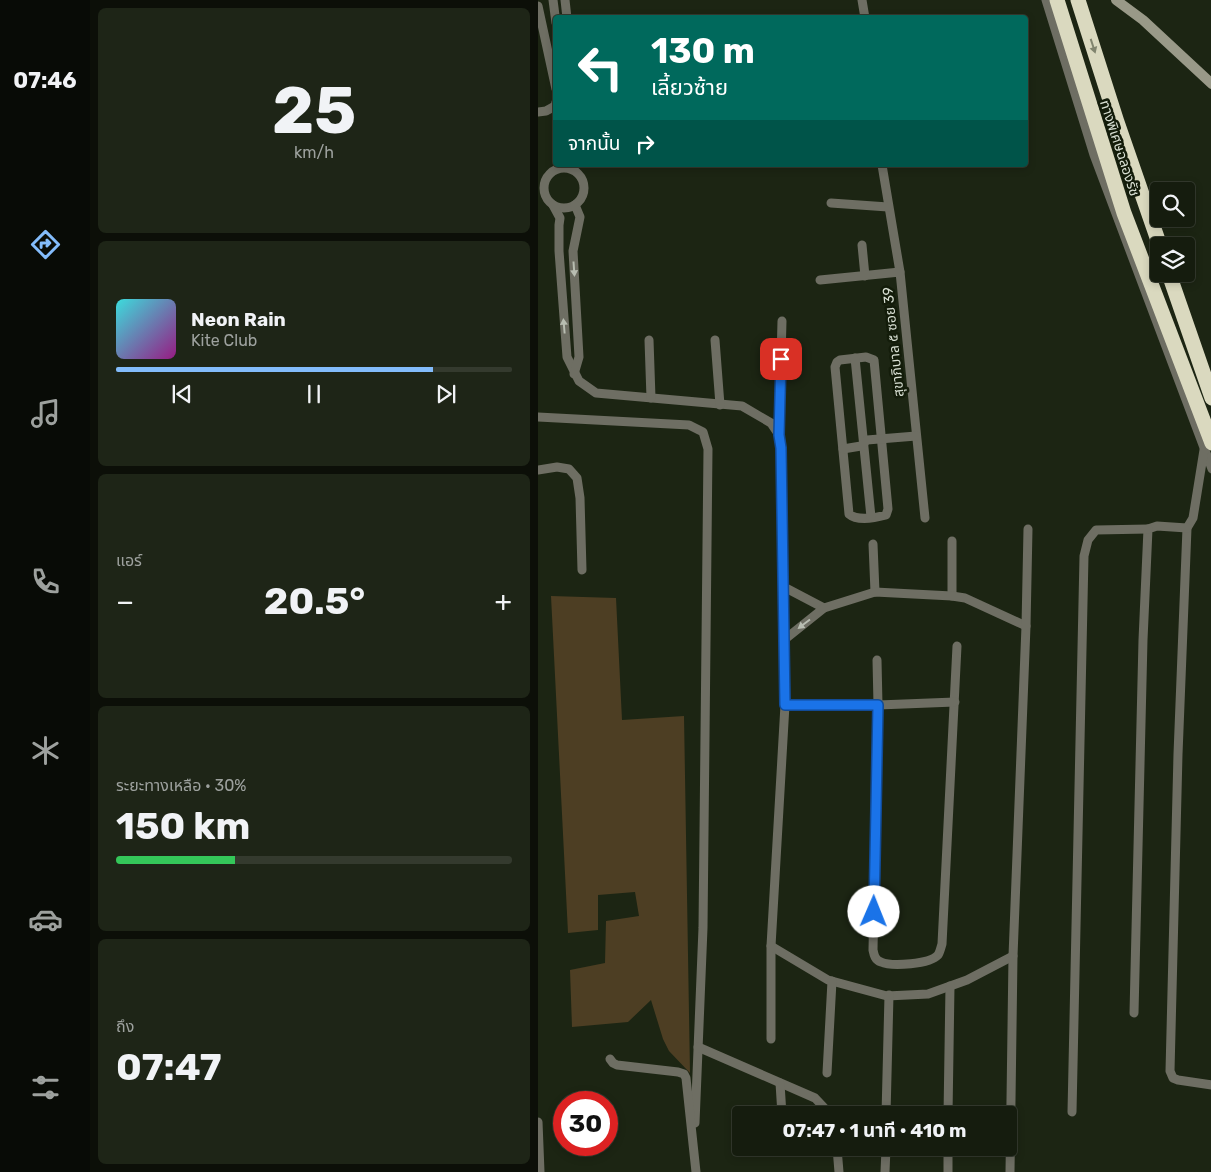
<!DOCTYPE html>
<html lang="th">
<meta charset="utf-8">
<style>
:root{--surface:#151c0e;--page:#1e2517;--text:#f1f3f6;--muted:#9da19e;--line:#343a2e;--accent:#83bcfb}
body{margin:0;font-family:Rubik,"Noto Sans Thai",sans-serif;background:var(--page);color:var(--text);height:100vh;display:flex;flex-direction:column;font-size:19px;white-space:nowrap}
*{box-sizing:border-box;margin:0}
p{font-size:16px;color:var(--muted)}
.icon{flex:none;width:28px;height:28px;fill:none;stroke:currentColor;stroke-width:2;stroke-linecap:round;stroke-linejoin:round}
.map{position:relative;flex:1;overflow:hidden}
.sheet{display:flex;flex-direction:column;gap:8px;padding:8px;background:#0c0f08;width:448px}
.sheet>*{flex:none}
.banner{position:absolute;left:15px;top:15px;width:475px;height:152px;border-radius:5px;box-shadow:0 2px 8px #0003,0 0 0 1px var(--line);background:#00695c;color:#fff;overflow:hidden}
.tools{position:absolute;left:612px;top:182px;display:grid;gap:10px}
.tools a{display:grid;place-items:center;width:45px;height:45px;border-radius:5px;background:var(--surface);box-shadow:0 2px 8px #0003,0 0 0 1px var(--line);font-size:25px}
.speed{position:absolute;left:15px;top:1091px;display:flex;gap:10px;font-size:25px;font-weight:700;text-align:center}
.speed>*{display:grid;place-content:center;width:65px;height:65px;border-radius:50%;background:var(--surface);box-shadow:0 2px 8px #0003,0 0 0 1px var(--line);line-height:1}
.speed .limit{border:8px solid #d22;background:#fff;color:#111}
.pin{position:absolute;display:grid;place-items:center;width:42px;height:42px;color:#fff;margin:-21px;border-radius:10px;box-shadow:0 2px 8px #0006}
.me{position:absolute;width:55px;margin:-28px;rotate:1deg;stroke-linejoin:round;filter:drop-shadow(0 0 4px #0008)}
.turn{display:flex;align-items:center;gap:18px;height:105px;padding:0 15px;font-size:22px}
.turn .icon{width:65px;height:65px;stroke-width:2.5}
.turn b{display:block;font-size:35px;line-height:42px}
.then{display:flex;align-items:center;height:48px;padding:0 15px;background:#0003;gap:10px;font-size:19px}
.big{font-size:38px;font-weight:700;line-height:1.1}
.sheet .tile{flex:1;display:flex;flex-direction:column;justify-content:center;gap:8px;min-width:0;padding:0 18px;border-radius:8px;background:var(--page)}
.sheet .dial{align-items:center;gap:0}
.dial b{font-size:65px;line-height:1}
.song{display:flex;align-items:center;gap:15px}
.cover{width:60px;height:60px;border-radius:8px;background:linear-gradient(135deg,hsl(180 70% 55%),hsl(310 70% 35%))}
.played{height:5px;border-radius:2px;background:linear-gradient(90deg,var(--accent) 80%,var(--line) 80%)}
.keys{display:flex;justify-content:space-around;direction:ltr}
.heat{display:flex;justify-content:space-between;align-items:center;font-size:28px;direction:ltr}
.charge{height:8px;border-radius:4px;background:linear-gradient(90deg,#34c759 30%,var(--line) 0)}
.trip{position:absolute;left:194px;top:1106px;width:285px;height:50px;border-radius:5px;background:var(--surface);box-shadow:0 2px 8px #0003,0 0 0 1px var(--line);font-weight:700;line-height:50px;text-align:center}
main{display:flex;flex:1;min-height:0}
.tabs{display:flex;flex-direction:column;width:90px;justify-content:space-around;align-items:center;background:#080b06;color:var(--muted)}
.tabs .icon{width:35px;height:35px}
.tabs .selected{color:var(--accent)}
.tabs b{font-size:22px;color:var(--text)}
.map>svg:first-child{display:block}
.green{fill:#4d3e23}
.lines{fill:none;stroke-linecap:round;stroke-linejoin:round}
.minor{stroke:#6e6e63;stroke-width:9}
.secondary{stroke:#998;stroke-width:10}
.motorway{stroke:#dad9bf;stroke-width:15}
.oneway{fill:#80846e}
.oneway2{fill:#b8bdb1}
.route-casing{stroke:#114b97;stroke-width:12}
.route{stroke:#1a73e8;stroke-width:9}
.labels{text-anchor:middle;stroke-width:5;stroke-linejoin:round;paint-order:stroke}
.street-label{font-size:14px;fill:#d8dfd3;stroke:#131c0a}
</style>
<main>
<nav class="tabs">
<b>07:46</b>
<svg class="icon selected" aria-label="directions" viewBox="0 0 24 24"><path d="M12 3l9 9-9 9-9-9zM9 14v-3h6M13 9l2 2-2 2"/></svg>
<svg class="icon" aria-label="music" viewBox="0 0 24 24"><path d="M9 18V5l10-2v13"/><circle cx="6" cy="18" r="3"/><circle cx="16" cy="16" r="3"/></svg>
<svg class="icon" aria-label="phone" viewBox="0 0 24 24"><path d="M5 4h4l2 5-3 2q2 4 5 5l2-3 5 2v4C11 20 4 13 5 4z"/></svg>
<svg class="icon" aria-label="climate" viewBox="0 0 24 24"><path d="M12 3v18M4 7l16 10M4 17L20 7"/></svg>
<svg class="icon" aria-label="car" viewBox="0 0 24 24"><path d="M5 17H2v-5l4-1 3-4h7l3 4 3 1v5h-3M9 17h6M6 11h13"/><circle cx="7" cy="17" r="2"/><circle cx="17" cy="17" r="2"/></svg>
<svg class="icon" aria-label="filters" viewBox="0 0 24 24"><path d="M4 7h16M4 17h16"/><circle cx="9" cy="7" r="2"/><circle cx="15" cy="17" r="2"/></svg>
</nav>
<section class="sheet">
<div class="tile dial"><b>25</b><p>km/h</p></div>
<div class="tile">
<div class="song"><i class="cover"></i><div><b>Neon Rain</b><p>Kite Club</p></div></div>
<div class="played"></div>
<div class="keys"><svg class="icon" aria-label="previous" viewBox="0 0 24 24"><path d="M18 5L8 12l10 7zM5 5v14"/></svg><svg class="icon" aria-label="pause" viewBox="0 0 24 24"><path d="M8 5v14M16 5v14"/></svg><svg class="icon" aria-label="next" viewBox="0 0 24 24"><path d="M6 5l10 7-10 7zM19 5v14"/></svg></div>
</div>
<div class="tile"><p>แอร์</p>
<div class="heat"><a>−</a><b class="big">20.5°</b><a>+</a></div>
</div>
<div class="tile"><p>ระยะทางเหลือ · 30%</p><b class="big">150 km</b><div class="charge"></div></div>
<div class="tile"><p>ถึง</p><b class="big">07:47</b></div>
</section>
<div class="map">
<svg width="674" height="1172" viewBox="0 0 674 1172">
<rect width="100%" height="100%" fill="#1c2513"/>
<path class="green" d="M13 596 78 598 84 720 146 716 152 1073 131 1051 125 1039 113 1000 90 1022 34 1027 32 970 67 963 68 921 101 916 97 892 60 895V930L30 933Z"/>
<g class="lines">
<g class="minor">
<path d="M15 0 18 23"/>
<path d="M27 0 29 18"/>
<path d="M324 0 327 18"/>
<path d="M508 0 556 155 674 469"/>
<path d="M0 6 18 89"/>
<path d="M0 112 8 111 17 106 18 102"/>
<path d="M344 165 362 272 387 518"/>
<circle cx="26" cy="188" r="20"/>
<path d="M293 203 350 207"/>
<path d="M15 205 22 218 21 225V251L29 357 41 381 58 393 204 406 233 423 241 435 243 449 247 705 233 946V1039"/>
<path d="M324 245 327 276"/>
<path d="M282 280 362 272"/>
<path d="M111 340 113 398"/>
<path d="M177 340 182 405"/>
<path d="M328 357 336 360 350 509 348 515C337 518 319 521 311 514L297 367 299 362 302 360Z"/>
<path d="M317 358 333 517"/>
<path d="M36 374 41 357 35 251 42 217 37 205"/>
<path d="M0 417 151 425 165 432 170 449 165 928 157 1123"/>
<path d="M241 435 244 321"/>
<path d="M305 449 323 446 329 440 378 436"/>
<path d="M666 450 655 518 649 528 640 754 632 1071 635 1078 640 1080 674 1085"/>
<path d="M0 470 19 467 31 469 39 478 42 498 44 570"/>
<path d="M335 544 337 592"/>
<path d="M246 587 286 608"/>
<path d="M414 596V541"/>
<path d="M246 640 286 608 337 592 414 596 427 598 488 626"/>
<path d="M339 660 340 705 335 950C336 955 337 960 343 962 354 967 392 964 400 955 402 952 403 947 404 944L419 646"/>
<path d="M247 705H340L417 702"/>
<path d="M233 946 290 980 349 996 390 994 429 980 475 956"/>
<path d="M596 1013 605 640 610 529 619 526 649 528"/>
<path d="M160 1047 277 1098 293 1115"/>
<path d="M72 1059 75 1063 79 1065 140 1072 146 1074 148 1078 158 1172"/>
<path d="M289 1073 294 981"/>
<path d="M242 1083 244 1115"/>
<path d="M534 1112 546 556 550 540 558 530 610 529"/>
<path d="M348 1115 351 995"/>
<path d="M410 1115 412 986"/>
<path d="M0 1122 2 1172"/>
<path d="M299 1148 301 1172"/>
<path d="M347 1172 348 1148"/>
<path d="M410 1172V1148"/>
<path d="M472 1172 475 956 488 626 490 529"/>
</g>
<path class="secondary" d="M578 0 605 20 674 84"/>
<g class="motorway">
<path d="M519 0 586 213 674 443"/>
<path d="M540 0 579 122 622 246"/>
<path d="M631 274 674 398"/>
</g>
</g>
<defs><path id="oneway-solid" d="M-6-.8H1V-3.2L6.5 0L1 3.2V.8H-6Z" transform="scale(1.25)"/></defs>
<use class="oneway" href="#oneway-solid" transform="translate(555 46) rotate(72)"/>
<g class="oneway2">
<use href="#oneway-solid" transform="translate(36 269) rotate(86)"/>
<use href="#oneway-solid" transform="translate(26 326) rotate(-95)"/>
<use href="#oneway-solid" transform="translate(266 624) rotate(143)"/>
</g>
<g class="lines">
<g class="route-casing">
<path id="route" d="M243 359 241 435 243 448 247 705H340L336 912"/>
</g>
<use href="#route" class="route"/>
</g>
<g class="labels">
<g class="street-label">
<text transform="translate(582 148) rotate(72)" y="5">ทางพิเศษฉลองรัช</text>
<text transform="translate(355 342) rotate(-96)" y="5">สุขาภิบาล ๕ ซอย 39</text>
</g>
</g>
</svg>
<div class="tools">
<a><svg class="icon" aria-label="search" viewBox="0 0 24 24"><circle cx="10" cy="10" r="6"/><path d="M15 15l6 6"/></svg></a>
<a><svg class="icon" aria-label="layers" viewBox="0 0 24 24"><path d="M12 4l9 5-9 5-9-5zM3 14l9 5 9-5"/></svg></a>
</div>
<div class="speed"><div class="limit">30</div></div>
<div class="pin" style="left:243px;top:359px;background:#d93025"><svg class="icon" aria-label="arrive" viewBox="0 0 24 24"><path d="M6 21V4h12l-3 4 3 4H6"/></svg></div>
<svg class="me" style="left:336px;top:912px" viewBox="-20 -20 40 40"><circle r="19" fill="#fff"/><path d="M0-13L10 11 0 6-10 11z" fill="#1a73e8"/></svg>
<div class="trip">07:47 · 1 นาที · 410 m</div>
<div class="banner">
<div class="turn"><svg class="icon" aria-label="left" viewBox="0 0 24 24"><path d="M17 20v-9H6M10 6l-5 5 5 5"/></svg><div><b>130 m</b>เลี้ยวซ้าย</div></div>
<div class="then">จากนั้น<svg class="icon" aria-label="right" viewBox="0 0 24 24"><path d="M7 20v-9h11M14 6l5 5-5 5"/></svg></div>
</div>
</div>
</main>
